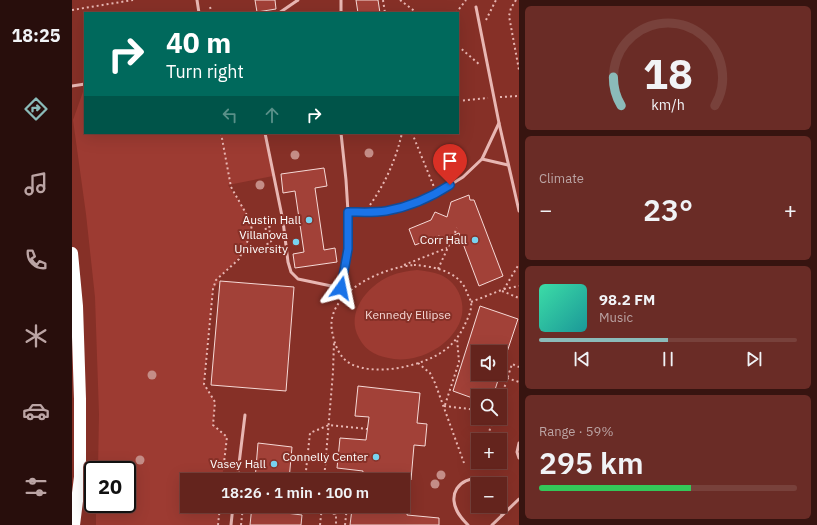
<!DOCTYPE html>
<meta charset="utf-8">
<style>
:root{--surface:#64241d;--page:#6a2c26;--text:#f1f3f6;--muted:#bba4a4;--line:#78413b;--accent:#8bbbb9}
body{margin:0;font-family:"IBM Plex Sans",sans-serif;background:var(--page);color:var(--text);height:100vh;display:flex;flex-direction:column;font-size:15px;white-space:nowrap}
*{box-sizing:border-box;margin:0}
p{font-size:13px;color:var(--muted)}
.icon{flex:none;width:22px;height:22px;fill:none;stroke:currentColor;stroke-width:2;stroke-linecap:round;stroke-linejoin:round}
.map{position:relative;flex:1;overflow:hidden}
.drawer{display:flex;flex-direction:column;gap:6px;padding:6px;background:#371410;width:298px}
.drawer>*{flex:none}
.banner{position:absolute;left:12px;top:12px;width:375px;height:122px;border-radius:0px;box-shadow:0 4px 16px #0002,0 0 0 1px var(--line);background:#00695c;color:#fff;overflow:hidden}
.tools{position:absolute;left:399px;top:345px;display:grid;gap:8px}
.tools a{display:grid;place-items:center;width:36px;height:36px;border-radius:0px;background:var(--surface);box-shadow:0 4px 16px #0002,0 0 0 1px var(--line);font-size:20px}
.speed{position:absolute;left:12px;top:461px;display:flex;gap:8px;font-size:20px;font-weight:700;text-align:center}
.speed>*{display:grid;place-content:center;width:52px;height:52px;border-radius:50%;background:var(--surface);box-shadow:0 4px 16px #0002,0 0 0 1px var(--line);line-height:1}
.speed .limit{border:2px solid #111;border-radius:6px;background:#fff;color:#111}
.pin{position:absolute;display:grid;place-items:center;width:34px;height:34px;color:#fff;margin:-41px -17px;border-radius:50% 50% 50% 0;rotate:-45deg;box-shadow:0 0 4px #0007}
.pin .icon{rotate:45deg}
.me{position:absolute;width:44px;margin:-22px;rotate:12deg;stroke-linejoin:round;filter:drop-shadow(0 0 3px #0008)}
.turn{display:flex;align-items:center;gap:14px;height:84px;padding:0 16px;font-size:18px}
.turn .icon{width:52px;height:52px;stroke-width:2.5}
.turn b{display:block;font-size:28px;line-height:34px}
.lanes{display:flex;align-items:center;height:38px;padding:0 16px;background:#0003;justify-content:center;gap:20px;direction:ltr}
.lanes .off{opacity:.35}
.big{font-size:30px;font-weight:600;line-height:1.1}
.drawer .tile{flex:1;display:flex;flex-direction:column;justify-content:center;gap:6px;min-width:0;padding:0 14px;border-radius:6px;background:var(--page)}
.drawer .dial{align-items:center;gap:0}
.dial svg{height:104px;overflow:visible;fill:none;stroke:var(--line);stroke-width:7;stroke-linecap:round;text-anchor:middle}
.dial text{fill:var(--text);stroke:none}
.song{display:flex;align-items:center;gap:12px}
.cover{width:48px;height:48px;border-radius:6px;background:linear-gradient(135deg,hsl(160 70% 55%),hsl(180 70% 35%))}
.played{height:4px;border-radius:2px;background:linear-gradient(90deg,var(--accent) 50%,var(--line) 50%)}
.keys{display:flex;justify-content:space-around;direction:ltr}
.heat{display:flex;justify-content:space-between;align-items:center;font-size:22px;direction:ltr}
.charge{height:6px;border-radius:3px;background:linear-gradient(90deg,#34c759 59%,var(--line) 0)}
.trip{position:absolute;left:108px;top:473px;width:230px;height:40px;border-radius:0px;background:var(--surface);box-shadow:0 4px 16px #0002,0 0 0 1px var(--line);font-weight:600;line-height:40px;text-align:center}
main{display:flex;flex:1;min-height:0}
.dock{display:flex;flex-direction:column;width:72px;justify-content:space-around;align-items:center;background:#280e0c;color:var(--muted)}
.dock .icon{width:28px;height:28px}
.dock .on{color:var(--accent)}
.dock b{font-size:18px;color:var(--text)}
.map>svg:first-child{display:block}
.green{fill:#9d3b32}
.building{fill:#a24138;stroke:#f6d9d6}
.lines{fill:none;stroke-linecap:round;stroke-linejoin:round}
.path{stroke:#e8b7b3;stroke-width:2;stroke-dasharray:2 3;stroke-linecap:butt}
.lane{stroke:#e8b7b3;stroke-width:3}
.highway{stroke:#fff;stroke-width:12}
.tree{fill:#c48d87}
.route-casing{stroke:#114b97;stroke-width:10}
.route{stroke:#1a73e8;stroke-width:7}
.poi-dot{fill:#78d3f0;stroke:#863027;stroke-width:1.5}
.labels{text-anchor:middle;stroke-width:4;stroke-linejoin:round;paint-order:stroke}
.poi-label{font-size:12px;fill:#fff;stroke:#863027;text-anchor:end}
.park-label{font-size:12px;fill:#f6d9d6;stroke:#863027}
</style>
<main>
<nav class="dock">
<b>18:25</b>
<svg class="icon on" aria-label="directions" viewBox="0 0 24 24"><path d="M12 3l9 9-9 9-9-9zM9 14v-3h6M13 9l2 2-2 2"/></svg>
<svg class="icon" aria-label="music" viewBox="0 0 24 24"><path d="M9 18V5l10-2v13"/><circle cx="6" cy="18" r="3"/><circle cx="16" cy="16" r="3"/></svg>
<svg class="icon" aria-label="phone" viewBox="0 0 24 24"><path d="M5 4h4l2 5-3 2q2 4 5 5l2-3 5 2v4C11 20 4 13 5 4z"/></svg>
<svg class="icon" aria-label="climate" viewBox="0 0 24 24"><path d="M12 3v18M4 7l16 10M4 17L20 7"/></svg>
<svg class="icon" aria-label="car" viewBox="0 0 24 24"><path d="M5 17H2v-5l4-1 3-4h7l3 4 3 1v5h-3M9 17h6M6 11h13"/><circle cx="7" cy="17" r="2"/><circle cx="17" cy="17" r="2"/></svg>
<svg class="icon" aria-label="filters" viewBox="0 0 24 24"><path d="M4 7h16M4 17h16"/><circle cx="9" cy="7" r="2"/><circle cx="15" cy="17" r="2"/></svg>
</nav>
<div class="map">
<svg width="447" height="525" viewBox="0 0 447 525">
<rect width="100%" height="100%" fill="#863027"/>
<g class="green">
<path d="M12 89H13V133H193L201 176 156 185C161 193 179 217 180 225 181 246 158 267 145 279L148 281 141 289 132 384 143 402 141 425 155 437 150 480H115V506H148L146 525H24V504H55V470H26L27 414 23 297 14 214 1 120Z"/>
<path d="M345 270C353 271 361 272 369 275 387 283 396 306 387 324 376 347 347 362 322 359 307 357 294 352 287 338 273 313 295 286 318 276 327 272 336 271 345 270Z"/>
</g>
<g class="building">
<path d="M183 0H203L204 9 185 12Z"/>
<path d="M284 0H306L308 13H286Z"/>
<path d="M252 168 255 186 243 188 252 250 263 248 265 262 223 268 221 254 232 252 223 191 211 193 209 174Z"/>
<path d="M397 195 398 200H402L431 276 407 286 387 233 372 239 367 236 343 245 337 229 359 220 363 212 375 217 379 202Z"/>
<path d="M148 281 222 287 214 391 139 385Z"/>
<path d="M408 306 446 319 435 352H406V374H428L421 396H406V400L381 391Z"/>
<path d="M286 386 348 393 345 423 355 424 353 446 342 445 339 480H290L291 471 265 468 268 438 294 440 297 417 283 416Z"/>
<path d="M186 443 220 447 217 480H183Z"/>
<path d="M180 506H214V513L230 515 229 525H178Z"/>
<path d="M290 506H336L335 515 367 518V525H278L280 509 289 510Z"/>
</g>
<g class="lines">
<g class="path">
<path d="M311 0 313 13"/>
<path d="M328 0 345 13"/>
<path d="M444 0 439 8 437 16 447 70"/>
<path d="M138 7 140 13"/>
<path d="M0 10 61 0"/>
<path d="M384 13 394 0"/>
<path d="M414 20 424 0"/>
<path d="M386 46 408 65"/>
<path d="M428 97 447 96"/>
<path d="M386 101 416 98"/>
<path d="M149 133 159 187 180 224 178 236 167 259 144 280 141 289 132 384 143 402 141 425 155 437 150 480"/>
<path d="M340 133 362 187"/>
<path d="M298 205C314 182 324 159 330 133"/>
<path d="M193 223 196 248H200L197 227 204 224"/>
<path d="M180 224 205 222"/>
<path d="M332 265 375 248"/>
<path d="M342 265C360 266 386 271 394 290 395 294 398 298 399 302 400 309 397 316 394 322 389 334 381 345 370 352 347 367 304 376 279 364 267 358 262 343 260 331 253 293 311 267 342 265Z"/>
<path d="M366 269 385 228"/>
<path d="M432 289 447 286"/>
<path d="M430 291 447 298"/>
<path d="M399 302 432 289 447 264"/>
<path d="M346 363 358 373 363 383 392 463"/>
<path d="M435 378 447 382"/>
<path d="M428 401 440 364 447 367"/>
<path d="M373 405 387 362 385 338"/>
<path d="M372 406 406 410"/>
<path d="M414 440 422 418"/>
<path d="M233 480 238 433 257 425 295 429"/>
<path d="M252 480 261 372 262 342"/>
<path d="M238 506 240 509 263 514 264 516V525"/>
<path d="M263 514 270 506"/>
<path d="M146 525 148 506"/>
<path d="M169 525 171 506"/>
<path d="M248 525 250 506"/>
<path d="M273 525 275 506"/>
</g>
<g class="lane">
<path d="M125 0 127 13"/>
<path d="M269 0V13"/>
<path d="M404 7 427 123 447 211"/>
<path d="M207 13 226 0"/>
<path d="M0 86 13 84"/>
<path d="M193 133 211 221 216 262 219 272 226 279 269 288 276 249V212"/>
<path d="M269 133 274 180 276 212 313 211 339 205 365 193 391 177 410 159 427 123"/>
<path d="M410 159 436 165"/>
<path d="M447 443 445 452 447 458"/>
<path d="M165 480 173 415"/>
<path d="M428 505 430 515"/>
<path d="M159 525 161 506"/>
<path d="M396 525C389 518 383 511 382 501 380 482 404 472 417 484"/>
<path d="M420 525 447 499"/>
</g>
<path class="highway" d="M0 253 5 306 8 399V477L2 525"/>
</g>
<g class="tree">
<circle cx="297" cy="153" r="4.5"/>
<circle cx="223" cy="155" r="4.5"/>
<circle cx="188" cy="185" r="4.5"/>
<circle cx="80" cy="375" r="4.5"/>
<circle cx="68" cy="460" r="4.5"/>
<circle cx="369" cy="475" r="4.5"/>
<circle cx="363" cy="484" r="4.5"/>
</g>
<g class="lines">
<g class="route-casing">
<path id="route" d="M269 288 276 249V212C288 212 301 213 314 211 337 207 358 198 378 185"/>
</g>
<use href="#route" class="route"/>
</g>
<g class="poi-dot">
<circle cx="237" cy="220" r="4"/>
<circle cx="403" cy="240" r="4"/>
<circle cx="224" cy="242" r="4"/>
<circle cx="304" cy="457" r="4"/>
<circle cx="202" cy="464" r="4"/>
</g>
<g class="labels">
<g class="poi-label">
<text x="229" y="224">Austin Hall</text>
<text x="216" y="239">Villanova<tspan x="216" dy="14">University</tspan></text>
<text x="395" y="244">Corr Hall</text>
<text x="296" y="461">Connelly Center</text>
<text x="194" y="468">Vasey Hall</text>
</g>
<g class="park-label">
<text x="336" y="319">Kennedy Ellipse</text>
</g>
</g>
</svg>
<div class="tools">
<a><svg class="icon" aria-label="sound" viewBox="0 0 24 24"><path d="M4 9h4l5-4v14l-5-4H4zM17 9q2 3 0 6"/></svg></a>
<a><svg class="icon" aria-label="search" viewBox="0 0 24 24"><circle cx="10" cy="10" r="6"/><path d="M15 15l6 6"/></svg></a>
<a>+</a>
<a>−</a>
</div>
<div class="speed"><div class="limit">20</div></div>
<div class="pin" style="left:378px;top:185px;background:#d93025"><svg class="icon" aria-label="arrive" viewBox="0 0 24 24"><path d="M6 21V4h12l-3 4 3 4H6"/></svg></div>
<svg class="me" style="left:269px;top:288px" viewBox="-20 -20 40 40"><path d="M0-17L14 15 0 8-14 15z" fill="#1a73e8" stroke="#fff" stroke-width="4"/></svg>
<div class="trip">18:26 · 1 min · 100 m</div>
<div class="banner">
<div class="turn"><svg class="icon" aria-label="right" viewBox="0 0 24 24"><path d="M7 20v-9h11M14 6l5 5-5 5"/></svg><div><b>40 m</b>Turn right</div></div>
<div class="lanes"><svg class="icon off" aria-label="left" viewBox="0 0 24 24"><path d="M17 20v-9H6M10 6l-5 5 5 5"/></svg><svg class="icon off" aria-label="ahead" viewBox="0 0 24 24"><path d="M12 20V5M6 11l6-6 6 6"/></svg><svg class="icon" aria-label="right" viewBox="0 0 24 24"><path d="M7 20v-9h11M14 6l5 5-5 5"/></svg></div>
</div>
</div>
<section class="drawer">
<div class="tile dial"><svg viewBox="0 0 100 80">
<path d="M14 69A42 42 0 1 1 86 69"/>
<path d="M14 69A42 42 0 0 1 8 47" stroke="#8bbbb9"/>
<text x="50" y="56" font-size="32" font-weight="700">18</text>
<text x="50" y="72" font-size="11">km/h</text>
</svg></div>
<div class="tile"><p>Climate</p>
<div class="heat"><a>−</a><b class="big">23°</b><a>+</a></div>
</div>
<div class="tile">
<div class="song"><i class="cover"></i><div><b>98.2 FM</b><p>Music</p></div></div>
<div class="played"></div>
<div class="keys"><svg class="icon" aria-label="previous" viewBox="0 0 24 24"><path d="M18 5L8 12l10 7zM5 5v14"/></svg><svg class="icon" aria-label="pause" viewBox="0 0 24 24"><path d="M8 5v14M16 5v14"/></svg><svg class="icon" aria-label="next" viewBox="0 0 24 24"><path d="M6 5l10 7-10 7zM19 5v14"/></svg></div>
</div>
<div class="tile"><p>Range · 59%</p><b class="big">295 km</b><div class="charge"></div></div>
</section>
</main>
